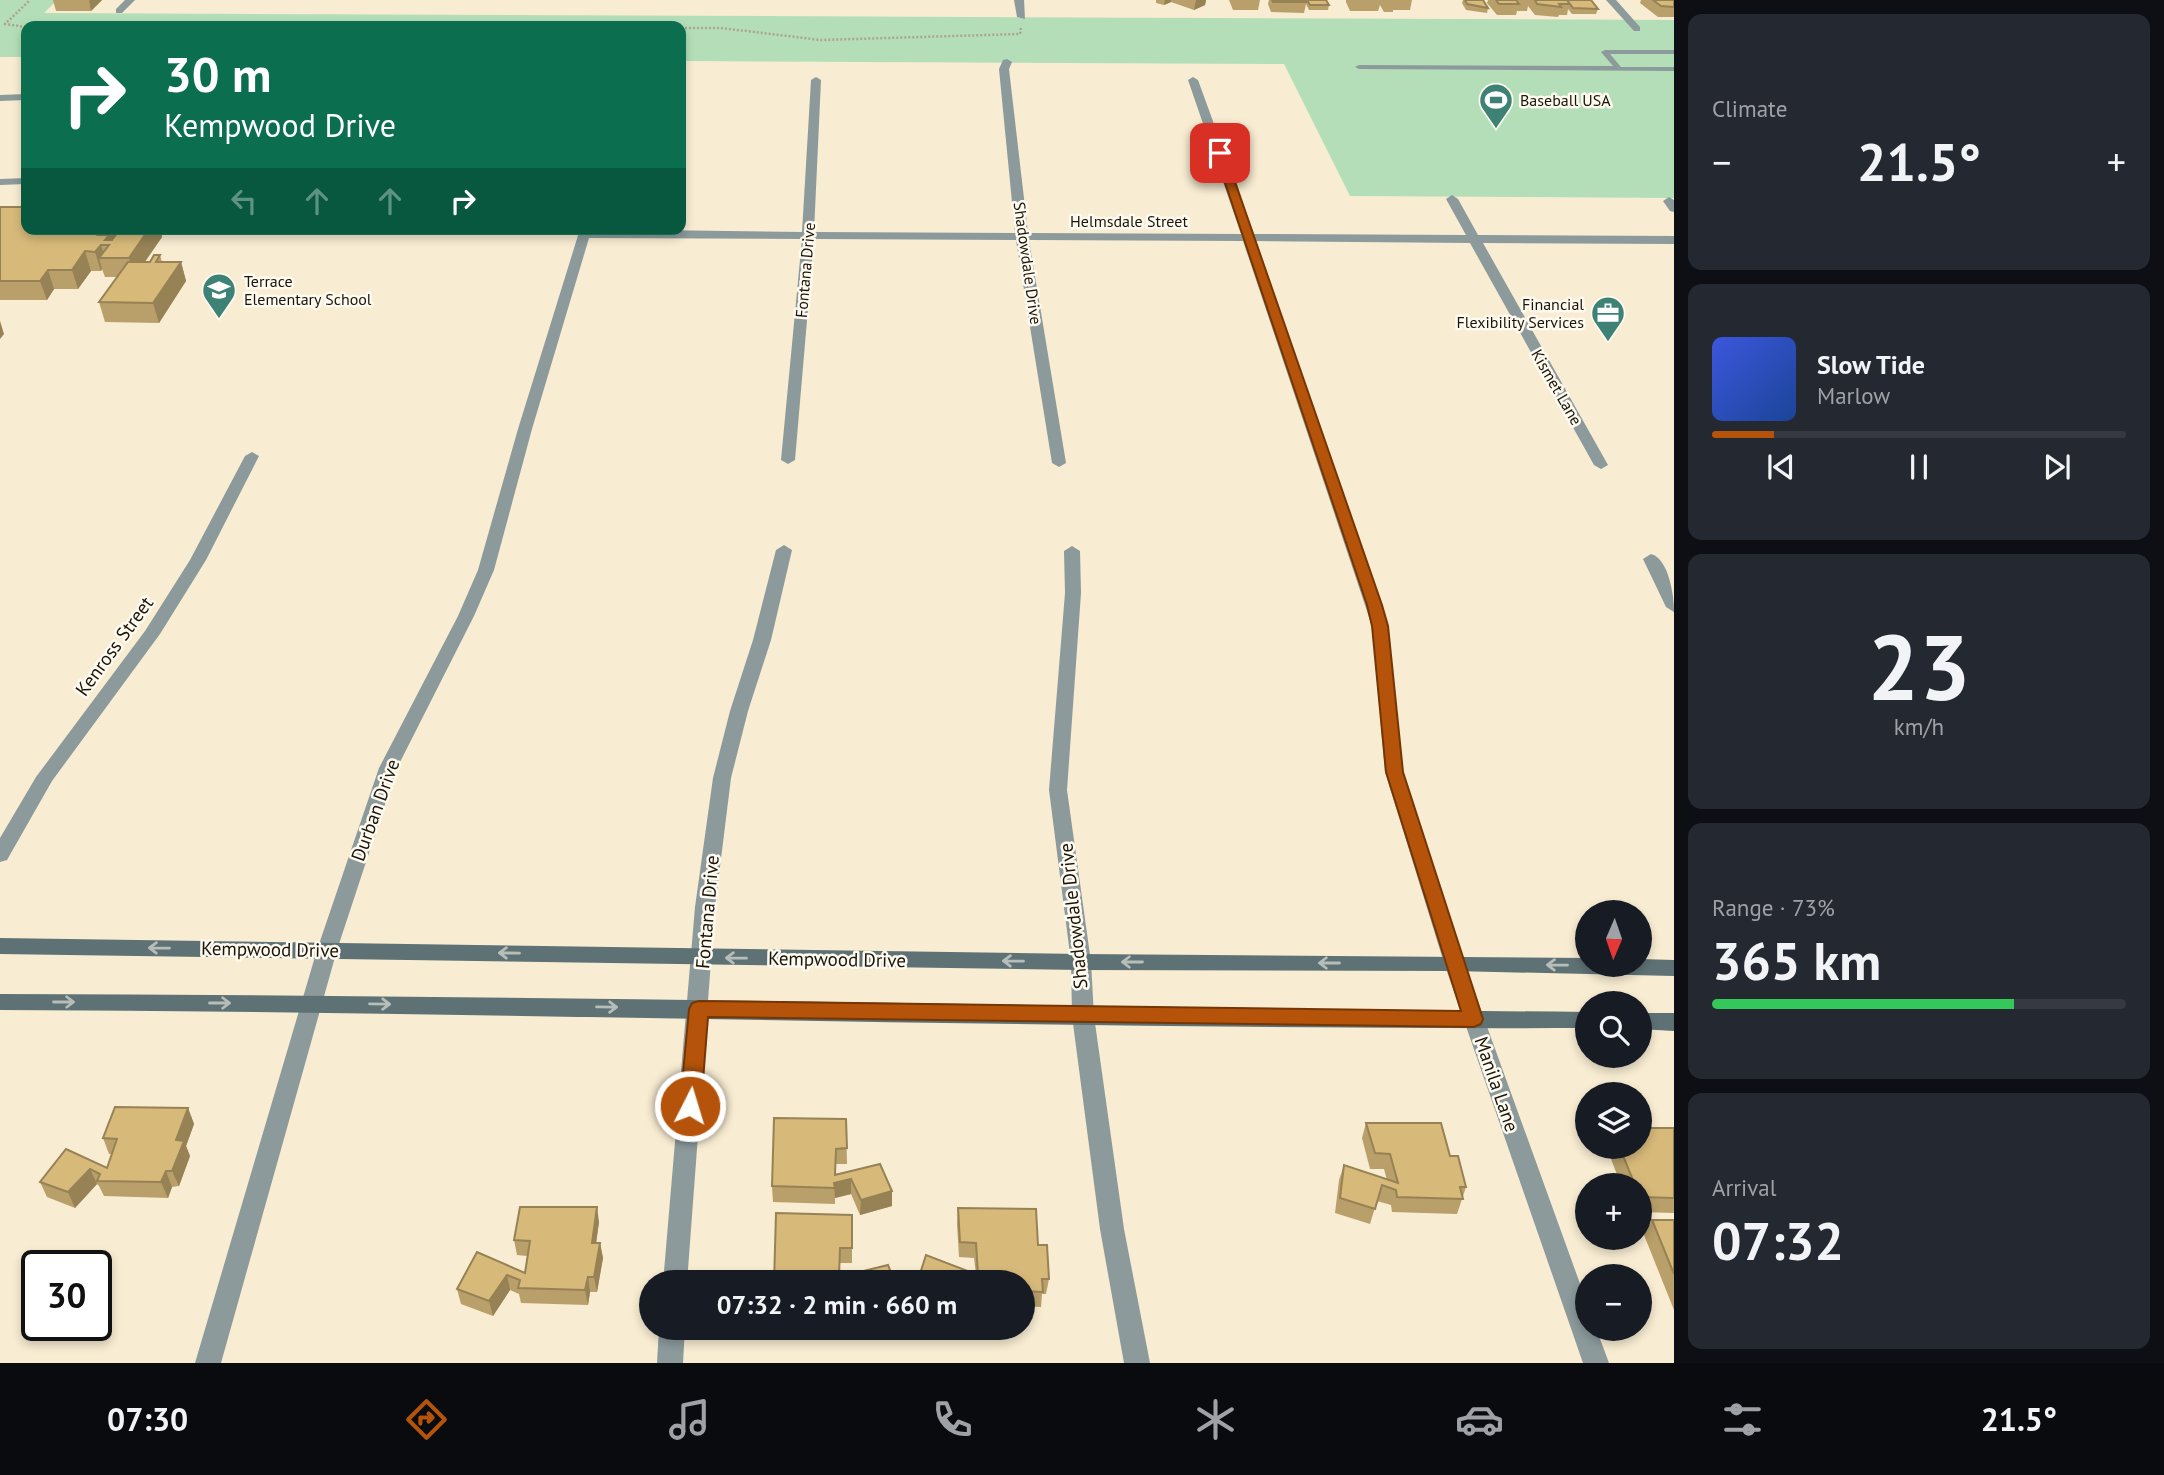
<!DOCTYPE html>
<meta charset="utf-8">
<style>
:root{--surface:#171b24;--page:#242831;--text:#f1f3f6;--muted:#9ea1a6;--line:#363941;--accent:#b45309}
body{margin:0;font-family:"PT Sans",sans-serif;background:var(--page);color:var(--text);height:100vh;display:flex;flex-direction:column;font-size:26px;white-space:nowrap}
*{box-sizing:border-box;margin:0}
p{font-size:23px;color:var(--muted)}
.icon{flex:none;width:38px;height:38px;fill:none;stroke:currentColor;stroke-width:2;stroke-linecap:round;stroke-linejoin:round}
.map{position:relative;flex:1;overflow:hidden}
.drawer{display:flex;flex-direction:column;gap:14px;padding:14px;background:#0d0f14;width:490px}
.drawer>*{flex:none}
.guide{position:absolute;left:21px;top:21px;width:665px;height:214px;border-radius:14px;box-shadow:0 4px 10px #0003;background:#0b6e4f;color:#fff;overflow:hidden}
.needle{width:46px;rotate:182deg}
.controls{position:absolute;left:1575px;top:900px;display:grid;gap:14px}
.controls a{display:grid;place-items:center;width:77px;height:77px;border-radius:50%;background:var(--surface);box-shadow:0 4px 10px #0003;font-size:35px}
.speed{position:absolute;left:21px;top:1250px;display:flex;gap:14px;font-size:35px;font-weight:700;text-align:center}
.speed>*{display:grid;place-content:center;width:91px;height:91px;border-radius:50%;background:var(--surface);box-shadow:0 4px 10px #0003;line-height:1}
.speed .limit{border:4px solid #111;border-radius:10px;background:#fff;color:#111}
.pin{position:absolute;display:grid;place-items:center;width:60px;height:60px;color:#fff;margin:-30px;border-radius:14px;box-shadow:0 4px 10px #0006}
.me{position:absolute;width:77px;margin:-38px;rotate:5deg;stroke-linejoin:round;filter:drop-shadow(0 0 5px #0008)}
.turn{display:flex;align-items:center;gap:24px;height:147px;padding:0 28px;font-size:32px}
.turn .icon{width:91px;height:91px;stroke-width:2.5}
.turn b{display:block;font-size:49px;line-height:60px}
.lanes{display:flex;align-items:center;height:66px;padding:0 28px;background:#0003;justify-content:center;gap:35px;direction:ltr}
.lanes .off{opacity:.35}
.big{font-size:52px;font-weight:700;line-height:1.1}
.drawer .tile{flex:1;display:flex;flex-direction:column;justify-content:center;gap:10px;min-width:0;padding:0 24px;border-radius:14px;background:var(--page)}
.drawer .dial{align-items:center;gap:0}
.dial b{font-size:91px;line-height:1}
.song{display:flex;align-items:center;gap:21px}
.cover{width:84px;height:84px;border-radius:10px;background:linear-gradient(135deg,hsl(230 70% 55%),hsl(220 70% 35%))}
.played{height:7px;border-radius:4px;background:linear-gradient(90deg,var(--accent) 15%,var(--line) 15%)}
.keys{display:flex;justify-content:space-around;direction:ltr}
.heat{display:flex;justify-content:space-between;align-items:center;font-size:38px;direction:ltr}
.charge{height:10px;border-radius:5px;background:linear-gradient(90deg,#34c759 73%,var(--line) 0)}
.trip{position:absolute;left:639px;top:1270px;width:396px;height:70px;border-radius:35px;background:var(--surface);box-shadow:0 4px 10px #0003;font-weight:700;line-height:70px;text-align:center}
.dock{display:flex;height:112px;justify-content:space-around;align-items:center;background:#090b0e;color:var(--muted)}
.dock .icon{width:49px;height:49px}
.dock .selected{color:var(--accent)}
.dock b{font-size:32px;color:var(--text)}
main{display:flex;flex:1;min-height:0}
.map>svg:first-child{display:block}
.green{fill:#b4deb8}
.lines{fill:none;stroke-linecap:round;stroke-linejoin:round}
.path{stroke:#ada38f;stroke-width:2.5;stroke-dasharray:2 2;stroke-linecap:butt}
.lane{fill:#8c9a9c;fill-rule:evenodd}
.street{fill:#8c9a9c;fill-rule:evenodd}
.secondary{fill:#5e7275;fill-rule:evenodd}
.wall{fill:#b99f69}
.shaded-wall{fill:#968255}
.building{fill:#d7b97a;stroke:#968255;stroke-width:2}
.oneway{stroke:#b7bdb8}
.route{fill:#b45309;stroke:#753606;stroke-width:2}
.labels{text-anchor:middle;stroke-width:5;stroke-linejoin:round;paint-order:stroke}
.far-poi-label{font-size:16px;fill:#19150c;stroke:#fffaef;text-anchor:start}
.far-street-label{font-size:16px;fill:#19150c;stroke:#fffaef}
.street-label{font-size:19px;fill:#19150c;stroke:#fffaef}
</style>
<main>
<div class="map">
<svg width="1674" height="1363" viewBox="0 0 1674 1363">
<rect width="100%" height="100%" fill="#f8ecd2"/>
<path class="green" d="M0 0H57L44 13 1674 20V198L1350 196 1284 64 681 61V26H26V57H0Z"/>
<g class="lines">
<g class="path">
<path d="M26 27 5 24 30 0"/>
<path d="M681 28H721L821 40 1020 34 1021 28"/>
</g>
<path class="lane" d="M1605 50H1674V54H1610L1621 67H1674V71L1359 69 1355 67 1359 65 1613 66 1601 52Z"/>
<g class="street">
<path d="M125 0H135L122 13H116V9Z"/>
<path d="M1014 0H1024L1025 19 1017 17Z"/>
<path d="M1606 0H1616L1640 27V31H1634Z"/>
<path d="M1007 59 1012 62 1009 69 1028 233 1241 234 1188 80 1193 77 1198 80 1254 234 1466 235 1446 199 1452 195 1458 199 1478 235 1674 236V244L1483 243 1608 465 1601 469 1594 465 1470 243 1256 241 1388 626 1403 772 1464 963 1587 1303V1328H1596L1609 1363H1583L1444 963 1385 772 1372 626 1243 241 1029 240 1066 463 1059 467 1052 463 1016 240 814 239 795 460 788 464 781 460 802 239 589 238 532 429 494 570 474 616 397 768 337 950 221 1363H195L317 950 379 768 458 616 478 570 518 429 580 229 802 232 811 80 816 77 821 80 814 232 1015 233 999 69 1003 60Z"/>
<path d="M26 94V100L0 101V95Z"/>
<path d="M26 178V184L0 185V179Z"/>
<path d="M1669 197 1674 200V212L1670 211 1663 201Z"/>
<path d="M252 452 259 456 206 560 160 634 52 781 7 860 0 862V838L36 777 145 631 190 560 245 456Z"/>
<path d="M784 545 792 550 771 640 748 711 731 778 715 907 687 1283H663L695 907 713 778 730 711 753 640 776 550Z"/>
<path d="M1072 546 1080 551 1081 593 1067 790 1091 962 1094 1016 1124 1229 1150 1363H1124L1100 1229 1072 1016 1071 962 1049 790 1065 593 1064 551Z"/>
<path d="M1651 554C1669 559 1674 596 1674 612L1666 607 1643 559Z"/>
<path d="M659 1328H685L683 1363H657Z"/>
</g>
<g class="secondary">
<path d="M0 938 1081 954 1587 958V964H1640V959L1674 960V976L1454 971 1081 970 0 954Z"/>
<path d="M0 994C529 995 1058 1007 1587 1012V1028C1058 1030 529 1012 0 1010Z"/>
<path d="M1640 1013H1674V1031L1640 1029Z"/>
</g>
</g>
<g class="wall">
<path d="M53 0H102L91 11H56Z"/>
<path d="M1156 0H1206L1205 5 1194 10 1171 2 1164 5 1156 3Z"/>
<path d="M1229 0H1260L1258 10H1233Z"/>
<path d="M1269 0H1326L1329 5 1328 10H1309L1306 4 1304 13 1271 12 1268 4Z"/>
<path d="M1346 0H1412L1410 10H1393V12H1384L1380 5 1378 11H1350L1346 2Z"/>
<path d="M1463 0H1483L1488 8 1487 13 1466 10 1462 3Z"/>
<path d="M1488 0H1591L1598 9 1596 14H1572L1568 9 1567 15H1559L1558 17 1535 15 1528 6 1527 11H1517L1516 15H1497L1487 3Z"/>
<path d="M1641 0H1674V17H1658L1640 3Z"/>
<path d="M0 207 116 229 117 233 120 229H160L162 237 145 262H150L160 255 162 262H181L186 281 159 323 105 322 99 302 117 277H105L102 269 101 271H91L78 289H54L47 300H0Z"/>
<path d="M188 1108 194 1124 186 1146 190 1156 179 1186 172 1187 168 1198 104 1196 99 1186 97 1184 75 1208 47 1197 40 1182 66 1149 107 1168 112 1154H109L103 1138Z"/>
<path d="M846 1119 847 1164H836L835 1174 880 1164 892 1206 860 1215 851 1194 835 1198V1204L773 1202 772 1186Z"/>
<path d="M1366 1123 1450 1156 1466 1187 1457 1214 1392 1212 1391 1205 1377 1201 1370 1224 1335 1213 1339 1180 1344 1165 1387 1180 1384 1169H1370L1362 1138Z"/>
<path d="M1674 1128V1213L1640 1212V1185H1621L1606 1146H1640Z"/>
<path d="M958 1208 1038 1245 1049 1279 1046 1294H1042L1041 1307 1022 1306V1283H917L976 1274 974 1258 959 1257 957 1224Z"/>
<path d="M852 1215V1263H840V1277L774 1283Z"/>
<path d="M1652 1220H1674V1310L1644 1235Z"/>
<path d="M599 1222 596 1243H600L603 1258 597 1292H590L588 1305 521 1303 519 1294 510 1290 493 1316 461 1304 457 1289 477 1252 525 1273 527 1256 517 1255 514 1240Z"/>
</g>
<g class="shaded-wall">
<path d="M89 0H102L91 11Z"/>
<path d="M1165 0H1171V2L1164 5Z"/>
<path d="M1196 0H1206L1205 5 1194 10Z"/>
<path d="M103 229H116L117 235 109 245H101L105 258H99L102 269 101 271 95 252 98 235Z"/>
<path d="M149 229H160L162 237 134 277 129 258Z"/>
<path d="M85 251 91 271 78 289 72 270Z"/>
<path d="M181 262 186 281 159 323 153 303Z"/>
<path d="M48 270 54 289 47 300 40 281Z"/>
<path d="M0 321 4 334 0 339Z"/>
<path d="M188 1108 194 1124 186 1146 190 1156 179 1186 172 1171 176 1140Z"/>
<path d="M836 1149 835 1183 851 1179V1194L835 1198 834 1183Z"/>
<path d="M90 1169 97 1184 75 1208 68 1192Z"/>
<path d="M166 1171 172 1187 168 1198 161 1182Z"/>
<path d="M892 1191V1206L860 1215 861 1200Z"/>
<path d="M597 1207 599 1222 594 1258 592 1243Z"/>
<path d="M600 1243 603 1258 597 1292 594 1277Z"/>
<path d="M507 1275 510 1290 493 1316 489 1301Z"/>
<path d="M588 1277 590 1292 588 1305 585 1290Z"/>
</g>
<g class="building">
<path d="M1272 0H1305L1306 2H1273Z"/>
<path d="M1307 0H1326L1329 5H1310Z"/>
<path d="M1465 0H1483L1488 8 1467 4Z"/>
<path d="M1496 0H1516L1519 4H1499Z"/>
<path d="M1535 0H1567L1570 4H1559L1561 7 1537 4Z"/>
<path d="M1567 0H1591L1598 9 1573 8Z"/>
<path d="M1653 0H1674V7L1661 6Z"/>
<path d="M0 207H26V229H103L98 235H109L105 240H112L120 229H149L129 258H99L109 245H101L95 252 85 251 72 270H48L40 281H0Z"/>
<path d="M154 255H160L156 262H181L153 303 99 302 128 262H150Z"/>
<path d="M115 1107 188 1108 176 1140 184 1141 172 1171H166L161 1182 97 1181 100 1174 90 1169 68 1192 40 1182 66 1149 107 1168 117 1139 103 1138Z"/>
<path d="M774 1118 846 1119 847 1148 836 1149 835 1175 880 1164 892 1191 861 1200 851 1179 834 1183 835 1188 772 1186Z"/>
<path d="M1366 1123H1441L1450 1156H1458L1466 1187H1460L1463 1199 1397 1197 1396 1190 1382 1185 1375 1209 1340 1198 1344 1165 1398 1183 1390 1154 1375 1153Z"/>
<path d="M1640 1128H1674V1198L1640 1197V1185H1635L1619 1146H1640Z"/>
<path d="M520 1207H597L592 1243H600L594 1277H588L585 1290 518 1288 520 1280 507 1275 489 1301 457 1289 477 1252 525 1273 530 1241 514 1240Z"/>
<path d="M958 1208 1036 1209 1038 1245H1047L1049 1279H1042L1043 1292 1022 1291V1283H974L961 1277 958 1283H917L926 1255 978 1275 976 1243 960 1242Z"/>
<path d="M776 1213 852 1215V1248H840L839 1277 888 1265 895 1283H858L857 1282 852 1283H774Z"/>
<path d="M1652 1220H1674V1274Z"/>
</g>
<defs><path id="oneway-shaft" d="M-6 0H5M1.5-3L5.5 0L1.5 3" fill="none" stroke-width="1.6" stroke-linecap="round" stroke-linejoin="round" transform="scale(1.75)"/></defs>
<g class="oneway">
<use href="#oneway-shaft" transform="translate(159 948) rotate(-179)"/>
<use href="#oneway-shaft" transform="translate(509 953) rotate(-179)"/>
<use href="#oneway-shaft" transform="translate(736 958) rotate(-179)"/>
<use href="#oneway-shaft" transform="translate(1013 961) rotate(-179)"/>
<use href="#oneway-shaft" transform="translate(1132 962) rotate(-180)"/>
<use href="#oneway-shaft" transform="translate(1329 963) rotate(-180)"/>
<use href="#oneway-shaft" transform="translate(1557 965) rotate(-179)"/>
<use href="#oneway-shaft" transform="translate(64 1002)"/>
<use href="#oneway-shaft" transform="translate(220 1003)"/>
<use href="#oneway-shaft" transform="translate(380 1004) rotate(1)"/>
<use href="#oneway-shaft" transform="translate(607 1007) rotate(1)"/>
</g>
<path class="route" d="M1220 150 1225 153 1382 605 1388 626 1403 772 1483 1019 1481 1024 1474 1027 708 1017 701 1106 698 1112 690 1114 683 1112 680 1106 689 1009 692 1003 699 1001 1461 1011 1386 772 1372 626 1367 605 1215 153Z"/>
<defs>
<g id="stadium-pin" transform="scale(1.75)"><path d="M0 17L-7.5 6A9.5 9.5 0 1 1 7.5 6Z" fill="#3e8276" stroke="#fffaef"/><path d="M0-5a6.5 5 0 1 0 0 10a6.5 5 0 1 0 0-10ZM-3.5-1.8h7v3.6h-7Z" fill="#fff"/></g>
<g id="school-pin" transform="scale(1.75)"><path d="M0 17L-7.5 6A9.5 9.5 0 1 1 7.5 6Z" fill="#3e8276" stroke="#fffaef"/><path d="M0-5L7-2L0 1L-7-2ZM-4 1L0 2.5L4 1V4Q0 6-4 4Z" fill="#fff"/></g>
<g id="office-pin" transform="scale(1.75)"><path d="M0 17L-7.5 6A9.5 9.5 0 1 1 7.5 6Z" fill="#3e8276" stroke="#fffaef"/><path d="M-6-3h4V-5.5h4V-3h4V5H-6ZM-1-4.5V-3h2v-1.5ZM-6 0V1H6V0Z" fill="#fff"/></g>
</defs>
<g fill-rule="evenodd">
<use href="#stadium-pin" x="1496" y="100"/>
<use href="#school-pin" x="219" y="290"/>
<use href="#office-pin" x="1608" y="313"/>
</g>
<g class="labels">
<g class="far-poi-label">
<text x="1520" y="106">Baseball USA</text>
<text x="244" y="287">Terrace<tspan x="244" dy="18">Elementary School</tspan></text>
<text x="1584" y="310" text-anchor="end">Financial<tspan x="1584" dy="18">Flexibility Services</tspan></text>
</g>
<g class="far-street-label">
<text x="1129" y="227">Helmsdale Street</text>
<text transform="translate(1028 263) rotate(82)" y="6">Shadowdale Drive</text>
<text transform="translate(805 270) rotate(-85)" y="6">Fontana Drive</text>
<text transform="translate(1557 387) rotate(60)" y="6">Kismet Lane</text>
</g>
<g class="street-label">
<text transform="translate(114 646) rotate(-54)" y="7">Kenross Street</text>
<text transform="translate(375 810) rotate(-70)" y="7">Durban Drive</text>
<text transform="translate(707 912) rotate(-85)" y="7">Fontana Drive</text>
<text transform="translate(1073 916) rotate(-96)" y="7">Shadowdale Drive</text>
<text transform="translate(270 949) rotate(1)" y="7">Kempwood Drive</text>
<text transform="translate(837 959) rotate(1)" y="7">Kempwood Drive</text>
<text transform="translate(1497 1084) rotate(71)" y="7">Manila Lane</text>
</g>
</g>
</svg>
<div class="controls">
<a><svg class="needle" viewBox="-14 -14 28 28"><path d="M0-13l5 13h-10z" fill="#e53935"/><path d="M0 13l5-13h-10z" fill="#9ea1a6"/></svg></a>
<a><svg class="icon" aria-label="search" viewBox="0 0 24 24"><circle cx="10" cy="10" r="6"/><path d="M15 15l6 6"/></svg></a>
<a><svg class="icon" aria-label="layers" viewBox="0 0 24 24"><path d="M12 4l9 5-9 5-9-5zM3 14l9 5 9-5"/></svg></a>
<a>+</a>
<a>−</a>
</div>
<div class="speed"><div class="limit">30</div></div>
<div class="pin" style="left:1220px;top:153px;background:#d93025"><svg class="icon" aria-label="arrive" viewBox="0 0 24 24"><path d="M6 21V4h12l-3 4 3 4H6"/></svg></div>
<svg class="me" style="left:690px;top:1106px" viewBox="-20 -20 40 40"><circle r="17" fill="#b45309" stroke="#fff" stroke-width="3"/><path d="M0-11L8 9 0 5-8 9z" fill="#fff"/></svg>
<div class="trip">07:32 · 2 min · 660 m</div>
<div class="guide">
<div class="turn"><svg class="icon" aria-label="right" viewBox="0 0 24 24"><path d="M7 20v-9h11M14 6l5 5-5 5"/></svg><div><b>30 m</b>Kempwood Drive</div></div>
<div class="lanes"><svg class="icon off" aria-label="left" viewBox="0 0 24 24"><path d="M17 20v-9H6M10 6l-5 5 5 5"/></svg><svg class="icon off" aria-label="ahead" viewBox="0 0 24 24"><path d="M12 20V5M6 11l6-6 6 6"/></svg><svg class="icon off" aria-label="ahead" viewBox="0 0 24 24"><path d="M12 20V5M6 11l6-6 6 6"/></svg><svg class="icon" aria-label="right" viewBox="0 0 24 24"><path d="M7 20v-9h11M14 6l5 5-5 5"/></svg></div>
</div>
</div>
<section class="drawer">
<div class="tile"><p>Climate</p>
<div class="heat"><a>−</a><b class="big">21.5°</b><a>+</a></div>
</div>
<div class="tile">
<div class="song"><i class="cover"></i><div><b>Slow Tide</b><p>Marlow</p></div></div>
<div class="played"></div>
<div class="keys"><svg class="icon" aria-label="previous" viewBox="0 0 24 24"><path d="M18 5L8 12l10 7zM5 5v14"/></svg><svg class="icon" aria-label="pause" viewBox="0 0 24 24"><path d="M8 5v14M16 5v14"/></svg><svg class="icon" aria-label="next" viewBox="0 0 24 24"><path d="M6 5l10 7-10 7zM19 5v14"/></svg></div>
</div>
<div class="tile dial"><b>23</b><p>km/h</p></div>
<div class="tile"><p>Range · 73%</p><b class="big">365 km</b><div class="charge"></div></div>
<div class="tile"><p>Arrival</p><b class="big">07:32</b></div>
</section>
</main>
<nav class="dock">
<b>07:30</b>
<svg class="icon selected" aria-label="directions" viewBox="0 0 24 24"><path d="M12 3l9 9-9 9-9-9zM9 14v-3h6M13 9l2 2-2 2"/></svg>
<svg class="icon" aria-label="music" viewBox="0 0 24 24"><path d="M9 18V5l10-2v13"/><circle cx="6" cy="18" r="3"/><circle cx="16" cy="16" r="3"/></svg>
<svg class="icon" aria-label="phone" viewBox="0 0 24 24"><path d="M5 4h4l2 5-3 2q2 4 5 5l2-3 5 2v4C11 20 4 13 5 4z"/></svg>
<svg class="icon" aria-label="climate" viewBox="0 0 24 24"><path d="M12 3v18M4 7l16 10M4 17L20 7"/></svg>
<svg class="icon" aria-label="car" viewBox="0 0 24 24"><path d="M5 17H2v-5l4-1 3-4h7l3 4 3 1v5h-3M9 17h6M6 11h13"/><circle cx="7" cy="17" r="2"/><circle cx="17" cy="17" r="2"/></svg>
<svg class="icon" aria-label="filters" viewBox="0 0 24 24"><path d="M4 7h16M4 17h16"/><circle cx="9" cy="7" r="2"/><circle cx="15" cy="17" r="2"/></svg>
<b>21.5°</b>
</nav>
